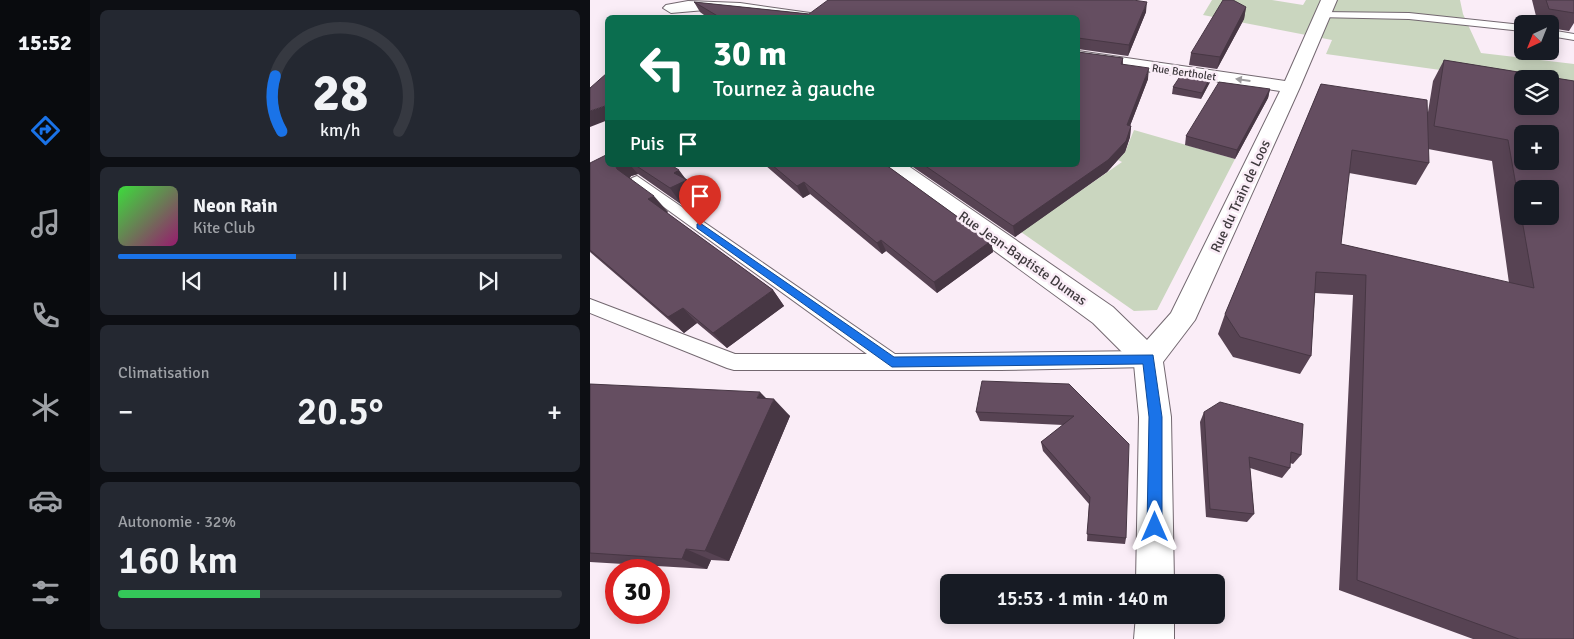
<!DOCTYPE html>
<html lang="fr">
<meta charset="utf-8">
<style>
:root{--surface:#171b24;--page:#242831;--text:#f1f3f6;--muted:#9ea1a6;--line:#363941;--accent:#1a73e8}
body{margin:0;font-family:Signika,sans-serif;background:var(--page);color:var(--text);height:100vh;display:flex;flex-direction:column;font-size:19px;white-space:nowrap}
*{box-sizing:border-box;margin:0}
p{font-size:16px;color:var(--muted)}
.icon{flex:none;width:28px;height:28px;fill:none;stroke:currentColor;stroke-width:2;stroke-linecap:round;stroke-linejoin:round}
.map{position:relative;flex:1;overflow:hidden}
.sheet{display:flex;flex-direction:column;gap:10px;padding:10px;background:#0d0f14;width:500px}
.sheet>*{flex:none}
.banner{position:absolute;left:15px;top:15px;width:475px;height:152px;border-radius:8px;box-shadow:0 2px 12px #0003;background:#0b6e4f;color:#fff;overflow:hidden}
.needle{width:32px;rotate:223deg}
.controls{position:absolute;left:924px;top:15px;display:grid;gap:10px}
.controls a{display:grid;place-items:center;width:45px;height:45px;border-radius:8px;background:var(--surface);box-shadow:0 2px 12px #0003;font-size:25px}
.speed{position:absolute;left:15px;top:559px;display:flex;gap:10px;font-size:25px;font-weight:700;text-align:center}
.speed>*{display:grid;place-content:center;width:65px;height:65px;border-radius:50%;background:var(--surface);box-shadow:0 2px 12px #0003;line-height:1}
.speed .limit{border:8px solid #d22;background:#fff;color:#111}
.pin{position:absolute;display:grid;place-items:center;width:42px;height:42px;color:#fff;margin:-51px -21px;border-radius:50% 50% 50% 0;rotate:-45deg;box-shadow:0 0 5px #0007}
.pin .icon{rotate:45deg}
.me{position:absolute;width:55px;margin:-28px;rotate:0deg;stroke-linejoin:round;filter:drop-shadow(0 0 4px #0008)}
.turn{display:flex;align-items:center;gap:18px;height:105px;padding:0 25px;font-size:22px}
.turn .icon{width:65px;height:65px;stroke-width:2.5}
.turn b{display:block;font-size:35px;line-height:42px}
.then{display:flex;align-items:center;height:48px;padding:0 25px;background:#0003;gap:10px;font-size:19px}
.big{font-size:38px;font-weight:600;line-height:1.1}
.sheet .tile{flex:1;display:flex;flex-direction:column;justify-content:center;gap:8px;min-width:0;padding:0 18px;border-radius:8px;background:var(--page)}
.sheet .dial{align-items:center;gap:0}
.dial svg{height:130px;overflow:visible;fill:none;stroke:var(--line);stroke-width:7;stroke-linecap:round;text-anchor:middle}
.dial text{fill:var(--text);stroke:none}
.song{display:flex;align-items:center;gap:15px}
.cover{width:60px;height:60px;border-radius:8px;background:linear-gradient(135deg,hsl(120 70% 55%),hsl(320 70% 35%))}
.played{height:5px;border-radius:2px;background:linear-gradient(90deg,var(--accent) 40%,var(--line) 40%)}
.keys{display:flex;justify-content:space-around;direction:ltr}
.heat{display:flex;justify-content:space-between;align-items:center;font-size:28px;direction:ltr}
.charge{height:8px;border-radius:4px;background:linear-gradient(90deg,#34c759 32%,var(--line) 0)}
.trip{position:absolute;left:350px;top:574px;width:285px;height:50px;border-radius:8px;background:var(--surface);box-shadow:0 2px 12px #0003;font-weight:600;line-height:50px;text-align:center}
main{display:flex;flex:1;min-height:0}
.tab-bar{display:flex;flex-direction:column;width:90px;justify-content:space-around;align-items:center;background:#090b0e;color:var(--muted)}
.tab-bar .icon{width:35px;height:35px}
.tab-bar .current{color:var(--accent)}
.tab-bar b{font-size:22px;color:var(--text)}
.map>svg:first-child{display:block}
.green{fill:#cad6bf}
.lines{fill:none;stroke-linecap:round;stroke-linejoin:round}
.lane-casing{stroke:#736870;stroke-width:2}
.street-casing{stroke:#736870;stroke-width:2}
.lane{fill:#fff;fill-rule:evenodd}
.street{fill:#fff;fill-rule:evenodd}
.wall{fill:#574353;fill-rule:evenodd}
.shaded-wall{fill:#473744}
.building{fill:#654e61;stroke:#473744;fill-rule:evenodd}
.oneway{fill:#9e9c9e}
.route{fill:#1a73e8;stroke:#114b97}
.labels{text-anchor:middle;stroke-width:5;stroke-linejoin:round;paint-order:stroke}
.far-street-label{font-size:11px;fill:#3d383c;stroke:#faedf7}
.street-label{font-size:14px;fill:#3d383c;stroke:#faedf7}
</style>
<main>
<nav class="tab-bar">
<b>15:52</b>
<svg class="icon current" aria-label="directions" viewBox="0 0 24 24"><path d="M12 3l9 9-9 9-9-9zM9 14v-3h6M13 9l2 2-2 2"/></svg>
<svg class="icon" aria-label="music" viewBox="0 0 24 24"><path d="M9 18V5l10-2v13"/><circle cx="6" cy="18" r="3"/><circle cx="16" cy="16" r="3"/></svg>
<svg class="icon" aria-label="phone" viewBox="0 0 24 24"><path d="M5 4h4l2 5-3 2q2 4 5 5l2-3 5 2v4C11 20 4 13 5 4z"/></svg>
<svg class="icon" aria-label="climate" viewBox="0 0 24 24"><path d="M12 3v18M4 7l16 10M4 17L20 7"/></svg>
<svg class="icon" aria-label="car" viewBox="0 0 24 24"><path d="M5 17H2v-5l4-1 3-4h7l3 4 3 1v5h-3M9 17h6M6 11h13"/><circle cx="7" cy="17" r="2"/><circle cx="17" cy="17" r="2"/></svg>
<svg class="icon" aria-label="filters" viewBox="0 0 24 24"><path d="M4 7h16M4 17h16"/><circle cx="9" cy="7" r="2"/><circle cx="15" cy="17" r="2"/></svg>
</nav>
<section class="sheet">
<div class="tile dial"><svg viewBox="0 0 100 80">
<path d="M14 69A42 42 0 1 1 86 69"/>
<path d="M14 69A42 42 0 0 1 10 35" stroke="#1a73e8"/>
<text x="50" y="56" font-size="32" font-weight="700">28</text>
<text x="50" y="72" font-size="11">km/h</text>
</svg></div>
<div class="tile">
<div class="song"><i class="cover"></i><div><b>Neon Rain</b><p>Kite Club</p></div></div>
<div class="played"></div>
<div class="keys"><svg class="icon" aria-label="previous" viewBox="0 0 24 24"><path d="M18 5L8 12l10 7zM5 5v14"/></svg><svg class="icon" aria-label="pause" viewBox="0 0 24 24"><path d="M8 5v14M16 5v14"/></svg><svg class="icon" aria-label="next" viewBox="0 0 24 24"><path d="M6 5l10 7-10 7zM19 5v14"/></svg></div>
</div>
<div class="tile"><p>Climatisation</p>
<div class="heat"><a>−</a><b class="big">20.5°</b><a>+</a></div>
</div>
<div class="tile"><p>Autonomie · 32%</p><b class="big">160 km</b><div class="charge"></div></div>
</section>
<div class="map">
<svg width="984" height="639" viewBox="0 0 984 639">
<rect width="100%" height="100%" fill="#faedf7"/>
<g class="green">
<path d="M622 0H682L713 5 716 0H870L873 14 891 53 984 64V82L886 75 736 54 742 40 613 15Z"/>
<path d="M544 130 645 159 567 310 544 311 431 232 532 162 528 160 535 152Z"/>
</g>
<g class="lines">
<g class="lane-casing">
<g id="lane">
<path d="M731 12 819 13 932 25V31L819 19 727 17 726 15Z"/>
<path d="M960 30 984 34V40L960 36Z"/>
<path d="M47 176 305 354 558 351 565 353 567 359 565 365 558 367 410 370H144L137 368 0 313V299L145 354H277L42 184 40 181 42 178Z"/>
</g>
</g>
<g class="street-casing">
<g id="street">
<path d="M731 0H747L710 87 605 320 573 362 581 417 584 582H546L549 417 544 364 503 323 294 170 291 165H317L523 307 557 340 581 313 690 91 488 61V51L695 81Z"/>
<path d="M98 1 150 3 220 13 228 18H188L115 10 81 13 73 8 76 5Z"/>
<path d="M546 615H584V639H544Z"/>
</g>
</g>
<use href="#lane" class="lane"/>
<use href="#street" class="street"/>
</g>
<g class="wall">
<path d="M942 0H984V23L979 31 960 28V24H948Z"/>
<path d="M104 2 219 14 556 12 538 56 488 49V18H118L110 12Z"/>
<path d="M656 7 654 19 627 69 599 65 601 53Z"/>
<path d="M488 52 533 58V64L558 79 540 126H541L540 137 535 152 517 172 425 237 320 165H488Z"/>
<path d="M854 60 984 81V639H883L749 590 763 295 725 293 721 356 710 374 643 357 628 334 635 314 731 84 838 112 843 81ZM838 149 902 161 919 283 751 244 759 173 826 185 839 163Z"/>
<path d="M620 82 611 99 582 94 583 87Z"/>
<path d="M680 89 678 98 645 159 595 145 596 136Z"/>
<path d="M0 163 18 165H81L97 180 109 197 92 205 48 174 41 176 40 178 78 212 77 213 183 290 194 306 137 348 107 323 94 333 0 252Z"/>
<path d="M175 165H296L401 241 403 252 347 293 296 251 292 254 220 194 213 198Z"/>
<path d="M0 384 176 398 200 416 139 561 121 560 117 569 0 562Z"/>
<path d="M479 384 536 538 535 544 497 541 499 504 453 451 451 442 473 425 390 421 386 412Z"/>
<path d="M614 412 711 455 703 464 700 463V468L692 478 660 468 664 514 657 522 616 517 610 422Z"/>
</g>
<g class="shaded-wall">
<path d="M557 2 556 12 538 56 539 45Z"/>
<path d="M656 7 654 19 627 69 630 57Z"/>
<path d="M559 68 558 79 536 136 537 125Z"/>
<path d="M621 76 620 82 611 99 612 93Z"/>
<path d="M680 89 678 98 645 159 647 150Z"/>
<path d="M18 105V120L0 127V111Z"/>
<path d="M541 126 540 137 535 152 517 172 425 237 423 226Z"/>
<path d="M25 165H40L48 174 41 176 38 180 27 169Z"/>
<path d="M89 170 109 197 92 205 80 188 84 173Z"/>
<path d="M214 182 220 194 213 198 207 186Z"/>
<path d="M64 196 78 212 72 215 58 199Z"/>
<path d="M291 240 296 251 292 254 287 243Z"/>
<path d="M401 241 403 252 347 293 344 282Z"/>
<path d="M183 290 194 306 137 348 123 333Z"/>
<path d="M93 308 107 323 94 333 78 317Z"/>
<path d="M170 392 182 404 184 399 200 416 139 561 115 551 167 398Z"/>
<path d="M96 549 121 560 117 569 92 559Z"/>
</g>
<g class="building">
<path d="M238 0H543L557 2 539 45 488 38V39V18H131L104 2 219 14Z"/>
<path d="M633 0H643L656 7 630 57 601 53Z"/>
<path d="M956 0H984V13L959 9Z"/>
<path d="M488 51V52L533 58 531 64 559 68 537 125 541 126 536 141 518 160 423 226 334 165H488Z"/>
<path d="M854 60 984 81V639H929L767 580 776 275 726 272 721 356 650 337 635 314 731 84 837 100 839 163 762 150 751 244 944 288 918 140 844 126ZM932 79H960V106H932ZM932 134H960V161H932ZM932 189H960V216H932Z"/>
<path d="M593 72 621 76 612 93 583 87Z"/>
<path d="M17 73H18V105L0 111V88Z"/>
<path d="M629 82 680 89 647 150 596 136Z"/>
<path d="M18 154V165H25L27 169 64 196 58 199 183 290 123 333 93 308 78 317 0 250V163Z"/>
<path d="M45 165H81L89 170 84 173 97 180 80 188Z"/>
<path d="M182 165H296L401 241 344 282 291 240 287 243 214 182 207 186Z"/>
<path d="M392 381 479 384 539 444 536 538 497 534 500 497 451 442 484 416 386 412Z"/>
<path d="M0 384 170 392 167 398 184 399 115 551 96 549 92 559 0 553Z"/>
<path d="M630 402 713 424 711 455 701 452 700 468 659 457 664 514 620 509 614 412Z"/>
</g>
<defs><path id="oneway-solid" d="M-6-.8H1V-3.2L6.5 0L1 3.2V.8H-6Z" transform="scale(1.25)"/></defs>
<use class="oneway" href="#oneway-solid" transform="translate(653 80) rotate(-172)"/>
<path class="route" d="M110 223 304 357 563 355 572 417V527L570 533 565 535 560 533 557 527 559 417 553 364 302 367 107 228V224Z"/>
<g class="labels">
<g class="far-street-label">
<text transform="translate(594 72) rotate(8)" y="4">Rue Bertholet</text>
</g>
<g class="street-label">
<text transform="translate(650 196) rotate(-65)" y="5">Rue du Train de Loos</text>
<text transform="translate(433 258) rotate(35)" y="5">Rue Jean-Baptiste Dumas</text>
</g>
</g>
</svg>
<div class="controls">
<a><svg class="needle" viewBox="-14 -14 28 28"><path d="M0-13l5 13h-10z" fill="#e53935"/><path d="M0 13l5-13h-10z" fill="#9ea1a6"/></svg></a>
<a><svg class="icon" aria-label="layers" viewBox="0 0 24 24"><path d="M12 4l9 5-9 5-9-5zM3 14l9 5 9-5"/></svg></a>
<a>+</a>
<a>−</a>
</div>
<div class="speed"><div class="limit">30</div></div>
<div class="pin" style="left:110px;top:226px;background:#d93025"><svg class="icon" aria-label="arrive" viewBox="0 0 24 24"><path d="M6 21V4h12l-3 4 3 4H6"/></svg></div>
<svg class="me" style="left:565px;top:527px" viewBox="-20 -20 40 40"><path d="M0-17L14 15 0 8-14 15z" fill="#1a73e8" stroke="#fff" stroke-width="4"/></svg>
<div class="trip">15:53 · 1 min · 140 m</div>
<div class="banner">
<div class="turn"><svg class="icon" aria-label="left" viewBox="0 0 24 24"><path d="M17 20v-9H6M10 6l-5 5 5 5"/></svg><div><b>30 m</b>Tournez à gauche</div></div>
<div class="then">Puis<svg class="icon" aria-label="arrive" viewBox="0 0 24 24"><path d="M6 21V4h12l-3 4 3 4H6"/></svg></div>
</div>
</div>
</main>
